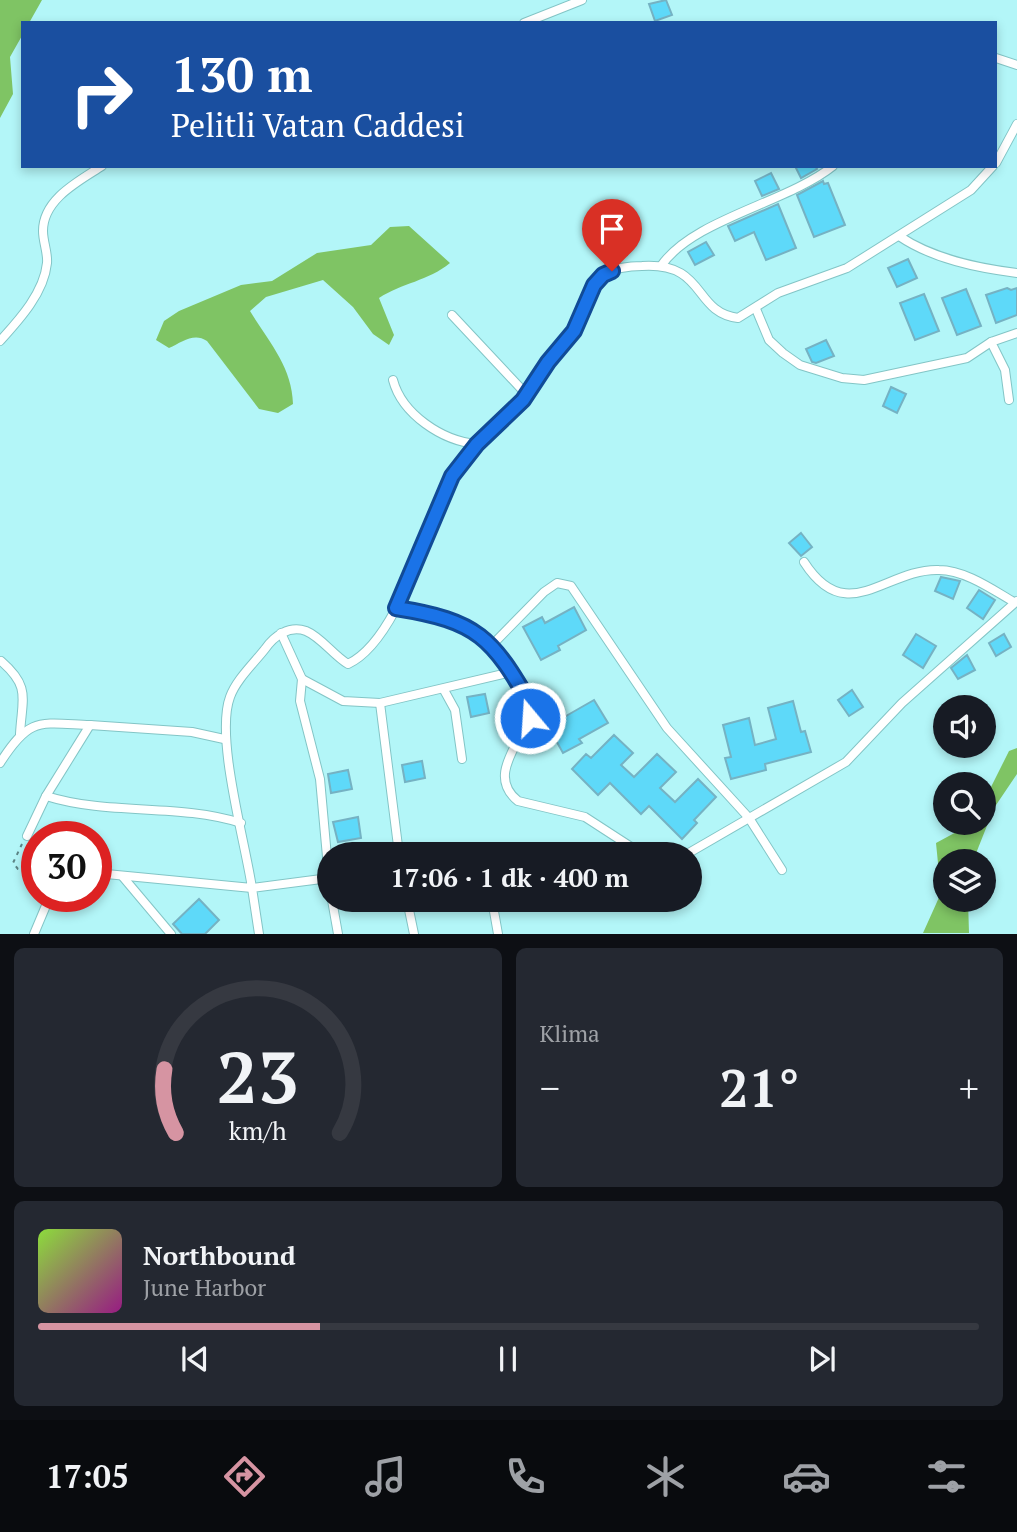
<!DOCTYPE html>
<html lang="tr">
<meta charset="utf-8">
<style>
:root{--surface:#171b24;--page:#242831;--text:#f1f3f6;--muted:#9ea1a6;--line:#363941;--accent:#d694a2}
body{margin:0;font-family:"PT Serif",serif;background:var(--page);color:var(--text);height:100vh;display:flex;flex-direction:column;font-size:26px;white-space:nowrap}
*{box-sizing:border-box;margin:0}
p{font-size:23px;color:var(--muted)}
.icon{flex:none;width:38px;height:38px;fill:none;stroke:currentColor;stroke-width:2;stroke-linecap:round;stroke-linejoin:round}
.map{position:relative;height:934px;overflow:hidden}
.panel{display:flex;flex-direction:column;gap:14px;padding:14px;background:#0d0f14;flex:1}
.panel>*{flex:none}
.hud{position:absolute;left:21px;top:21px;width:976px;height:147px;border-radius:0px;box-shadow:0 4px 10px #0003;background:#1a4fa0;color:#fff;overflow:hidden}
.tools{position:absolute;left:933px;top:695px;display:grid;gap:14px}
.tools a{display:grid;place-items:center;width:63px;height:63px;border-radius:50%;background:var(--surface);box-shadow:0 4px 10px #0003;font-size:35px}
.speed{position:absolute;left:21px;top:821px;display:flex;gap:14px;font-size:35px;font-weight:700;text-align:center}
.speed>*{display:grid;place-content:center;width:91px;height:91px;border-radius:50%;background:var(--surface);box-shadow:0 4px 10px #0003;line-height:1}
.speed .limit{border:10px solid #d22;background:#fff;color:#111}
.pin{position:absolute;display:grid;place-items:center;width:60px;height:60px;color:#fff;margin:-72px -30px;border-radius:50% 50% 50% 0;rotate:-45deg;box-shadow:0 0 7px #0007}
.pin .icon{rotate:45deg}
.me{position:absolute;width:77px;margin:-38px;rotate:342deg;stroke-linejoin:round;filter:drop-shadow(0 0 5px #0008)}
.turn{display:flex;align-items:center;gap:24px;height:147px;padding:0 35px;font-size:32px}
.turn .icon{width:91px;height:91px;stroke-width:2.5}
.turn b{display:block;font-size:49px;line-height:60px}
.big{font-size:52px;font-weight:600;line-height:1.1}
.panel .card{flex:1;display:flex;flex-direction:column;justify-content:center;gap:10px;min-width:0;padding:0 24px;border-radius:10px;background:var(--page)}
.panel .dial{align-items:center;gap:0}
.dial svg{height:182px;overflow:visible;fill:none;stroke:var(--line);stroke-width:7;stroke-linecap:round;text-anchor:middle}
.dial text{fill:var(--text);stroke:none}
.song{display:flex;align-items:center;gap:21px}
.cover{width:84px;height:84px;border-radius:10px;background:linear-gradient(135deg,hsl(90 70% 55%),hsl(310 70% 35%))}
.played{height:7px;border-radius:4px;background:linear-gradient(90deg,var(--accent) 30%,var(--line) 30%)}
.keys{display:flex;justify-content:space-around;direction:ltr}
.heat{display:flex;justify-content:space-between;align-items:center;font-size:38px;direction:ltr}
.panel .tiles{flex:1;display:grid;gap:14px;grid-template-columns:1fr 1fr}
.card:last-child{grid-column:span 2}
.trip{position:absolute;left:317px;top:842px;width:385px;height:70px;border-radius:35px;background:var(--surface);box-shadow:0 4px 10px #0003;font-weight:600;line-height:70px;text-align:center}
.dock{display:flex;height:112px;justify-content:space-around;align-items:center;background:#090b0e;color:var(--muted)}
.dock .icon{width:49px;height:49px}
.dock .on{color:var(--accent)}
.dock b{font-size:32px;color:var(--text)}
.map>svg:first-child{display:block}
.forest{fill:#7fc464}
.building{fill:#5ed9f9;stroke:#75b2c3;stroke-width:2}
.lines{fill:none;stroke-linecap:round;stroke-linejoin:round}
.minor-casing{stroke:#83c5c6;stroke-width:10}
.path{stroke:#5b8586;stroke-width:2;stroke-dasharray:3.5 5;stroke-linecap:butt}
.minor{stroke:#fff;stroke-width:8}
.route-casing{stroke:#114b97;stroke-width:18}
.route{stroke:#1a73e8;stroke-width:12}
</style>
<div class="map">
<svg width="1017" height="934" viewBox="0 0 1017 934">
<rect width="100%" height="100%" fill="#b3f6f8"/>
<g class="forest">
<path d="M0 0H42L29 23H23V34L10 57 13 94 0 118Z"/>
<path d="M409 226 450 263C428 281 402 283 379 298L394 335 389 345 373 334 353 307 323 280 266 297 250 311C268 341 292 366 293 404L278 413 259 409 207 341C194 332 182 342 169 348L156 340 164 321 179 311 241 285 272 281 317 253 371 245 390 227Z"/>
<path d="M1017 748V774L994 808 973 861H945V900H968L969 933H923L941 893 936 843 973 823 984 822V801L1009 751Z"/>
</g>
<g class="building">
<path d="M666 0 672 15 655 21 649 4Z"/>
<path d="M795 166H815L817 169 801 178Z"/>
<path d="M771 173 779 189 762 196 755 181Z"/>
<path d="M823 181 824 184 828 183 845 225 814 237 797 195Z"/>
<path d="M778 204 796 248 766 260 754 232 735 241 728 226Z"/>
<path d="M626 236 627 255 610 256 609 237Z"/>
<path d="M706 242 714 255 695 265 688 252Z"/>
<path d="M908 259 917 278 897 287 888 268Z"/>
<path d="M1007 288 1011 290 1017 288V315L996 323 986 295Z"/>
<path d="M966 289 981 326 957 335 942 298Z"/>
<path d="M924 294 939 331 915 340 900 303Z"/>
<path d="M826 340 834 356 816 363 812 362 806 349Z"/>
<path d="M891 387 906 394 897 413 883 406Z"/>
<path d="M801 533 812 547 801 556 789 543Z"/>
<path d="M941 577 960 581 953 599 935 591Z"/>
<path d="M979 590 995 600 983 619 967 608Z"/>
<path d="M574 607 586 630 558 646 560 650 541 660 523 627 542 617 545 623Z"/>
<path d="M916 634 936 646 923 668 903 655Z"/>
<path d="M1004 634 1011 647 996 656 989 643Z"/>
<path d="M967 655 975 670 958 679 951 668Z"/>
<path d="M852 690 863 707 849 716 838 700Z"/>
<path d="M485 694 489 713 471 717 467 697Z"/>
<path d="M594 700 608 723 579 739 582 743 563 753 545 721 563 711 566 716Z"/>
<path d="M793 701 801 732 805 731 811 752 765 764 766 770 731 779 725 758 731 757 723 725 749 718 755 745 776 739 768 708Z"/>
<path d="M614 735 633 753 621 765 634 777 657 754 676 772 660 788 675 802 698 779 716 797 694 820 697 823 682 839 649 806 641 814 610 783 598 795 572 769 586 754 591 758Z"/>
<path d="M422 761 425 778 405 782 402 765Z"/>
<path d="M348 770 352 789 331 793 328 774Z"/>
<path d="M358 817 361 838 338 842 333 822Z"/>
<path d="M199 899 219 920 205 934H182L173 924Z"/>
</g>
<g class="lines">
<g class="minor-casing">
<g id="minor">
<path d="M524 23 582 0"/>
<path d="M996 58 1017 65"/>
<path d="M996 163 1017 124"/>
<path d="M899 236C933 259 977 268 1017 273"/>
<path d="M661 266C693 219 787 203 833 166"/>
<path d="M756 309 769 340 783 353 800 365 842 378 864 380 967 358 991 342"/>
<path d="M452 315 527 395"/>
<path d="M0 341C19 320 44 293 47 263 48 253 43 242 43 231 43 199 79 181 102 166"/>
<path d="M393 380C402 414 442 441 477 444"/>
<path d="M1009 400 1005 370 991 342 1017 333"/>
<path d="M804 562C847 629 886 568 939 570 965 570 993 590 1014 602"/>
<path d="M396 608C477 621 492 637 532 707 526 739 484 774 518 801L585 817 642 854"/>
<path d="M281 633 302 679 300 701 320 779 329 879"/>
<path d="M493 644 544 592 557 583 571 586 667 728 749 818 782 870"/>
<path d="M1 661C31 687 22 698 20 734"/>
<path d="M302 679 343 701 380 703"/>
<path d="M444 690 455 710 462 759"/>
<path d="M0 763C30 716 39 723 90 725"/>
<path d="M46 796C110 816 178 803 241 823"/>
<path d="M27 836 46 796 90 725 192 732 224 739"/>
<path d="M399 854 380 703 512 672"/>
<path d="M472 854H484"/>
<path d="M687 854 846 762 902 703 1017 601"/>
<path d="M96 873 252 888C245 841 215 737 230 697 236 680 254 663 265 649 274 636 289 625 306 631 321 637 334 656 348 664 398 641 427 527 452 478 468 445 502 430 523 401 533 386 541 370 552 356 559 346 569 338 575 328 585 312 587 289 602 276 610 268 631 266 642 266 707 262 692 312 738 318L778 293 847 268 971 190 993 166"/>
<path d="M123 877 171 934"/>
<path d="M332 900 338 934"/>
<path d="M407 900 414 934"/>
<path d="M492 900 498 934"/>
<path d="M34 934 50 896"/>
<path d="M259 934 252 888 329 878"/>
</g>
</g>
<path class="path" d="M22 844 13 863 18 869 37 868"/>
<use href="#minor" class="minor"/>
</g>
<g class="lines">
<g class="route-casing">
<path id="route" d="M530 718 532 707C492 637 478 621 396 608L452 476 477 444 523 400 548 362 574 331 594 285 603 275 612 271"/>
</g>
<use href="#route" class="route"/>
</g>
</svg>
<div class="tools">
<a><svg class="icon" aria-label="sound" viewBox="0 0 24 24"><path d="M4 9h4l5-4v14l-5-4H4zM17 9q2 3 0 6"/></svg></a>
<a><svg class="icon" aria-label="search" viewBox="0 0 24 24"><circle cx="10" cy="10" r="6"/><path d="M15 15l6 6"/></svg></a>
<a><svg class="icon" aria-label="layers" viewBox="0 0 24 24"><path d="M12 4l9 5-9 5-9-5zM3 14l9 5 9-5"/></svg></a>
</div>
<div class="speed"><div class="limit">30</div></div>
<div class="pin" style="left:612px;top:271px;background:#d93025"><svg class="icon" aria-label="arrive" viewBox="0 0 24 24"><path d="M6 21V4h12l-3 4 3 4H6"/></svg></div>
<svg class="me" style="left:530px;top:718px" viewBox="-20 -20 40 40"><circle r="17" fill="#1a73e8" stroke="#fff" stroke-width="3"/><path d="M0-11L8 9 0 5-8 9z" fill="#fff"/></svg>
<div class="trip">17:06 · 1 dk · 400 m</div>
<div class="hud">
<div class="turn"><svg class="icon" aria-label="right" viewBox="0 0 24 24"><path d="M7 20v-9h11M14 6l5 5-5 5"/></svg><div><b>130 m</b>Pelitli Vatan Caddesi</div></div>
</div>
</div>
<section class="panel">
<div class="tiles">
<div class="card dial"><svg viewBox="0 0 100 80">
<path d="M14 69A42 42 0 1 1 86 69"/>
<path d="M14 69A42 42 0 0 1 9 41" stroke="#d694a2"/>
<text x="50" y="56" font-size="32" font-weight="700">23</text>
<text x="50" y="72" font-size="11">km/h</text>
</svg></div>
<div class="card"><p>Klima</p>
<div class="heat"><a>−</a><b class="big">21°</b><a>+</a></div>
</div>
<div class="card">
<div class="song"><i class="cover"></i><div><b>Northbound</b><p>June Harbor</p></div></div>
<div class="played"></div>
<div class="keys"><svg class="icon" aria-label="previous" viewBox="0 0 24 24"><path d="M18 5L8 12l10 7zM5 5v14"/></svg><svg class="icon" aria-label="pause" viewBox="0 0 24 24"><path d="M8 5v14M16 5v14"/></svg><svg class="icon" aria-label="next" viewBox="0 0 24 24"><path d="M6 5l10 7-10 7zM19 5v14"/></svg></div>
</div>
</div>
</section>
<nav class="dock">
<b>17:05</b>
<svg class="icon on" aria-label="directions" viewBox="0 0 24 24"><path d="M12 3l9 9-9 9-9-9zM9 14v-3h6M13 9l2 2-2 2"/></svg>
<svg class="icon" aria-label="music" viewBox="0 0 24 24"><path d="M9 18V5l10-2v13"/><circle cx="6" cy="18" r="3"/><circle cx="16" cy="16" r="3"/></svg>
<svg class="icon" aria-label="phone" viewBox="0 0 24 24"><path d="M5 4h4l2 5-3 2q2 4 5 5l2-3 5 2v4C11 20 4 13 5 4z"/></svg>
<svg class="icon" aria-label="climate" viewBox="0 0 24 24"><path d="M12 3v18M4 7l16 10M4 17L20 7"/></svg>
<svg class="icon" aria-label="car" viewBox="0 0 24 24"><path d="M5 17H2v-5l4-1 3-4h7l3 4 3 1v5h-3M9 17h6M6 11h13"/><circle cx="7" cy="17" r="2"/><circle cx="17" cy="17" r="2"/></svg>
<svg class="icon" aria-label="filters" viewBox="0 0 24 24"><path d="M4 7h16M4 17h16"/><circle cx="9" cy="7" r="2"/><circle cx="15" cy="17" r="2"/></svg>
</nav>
